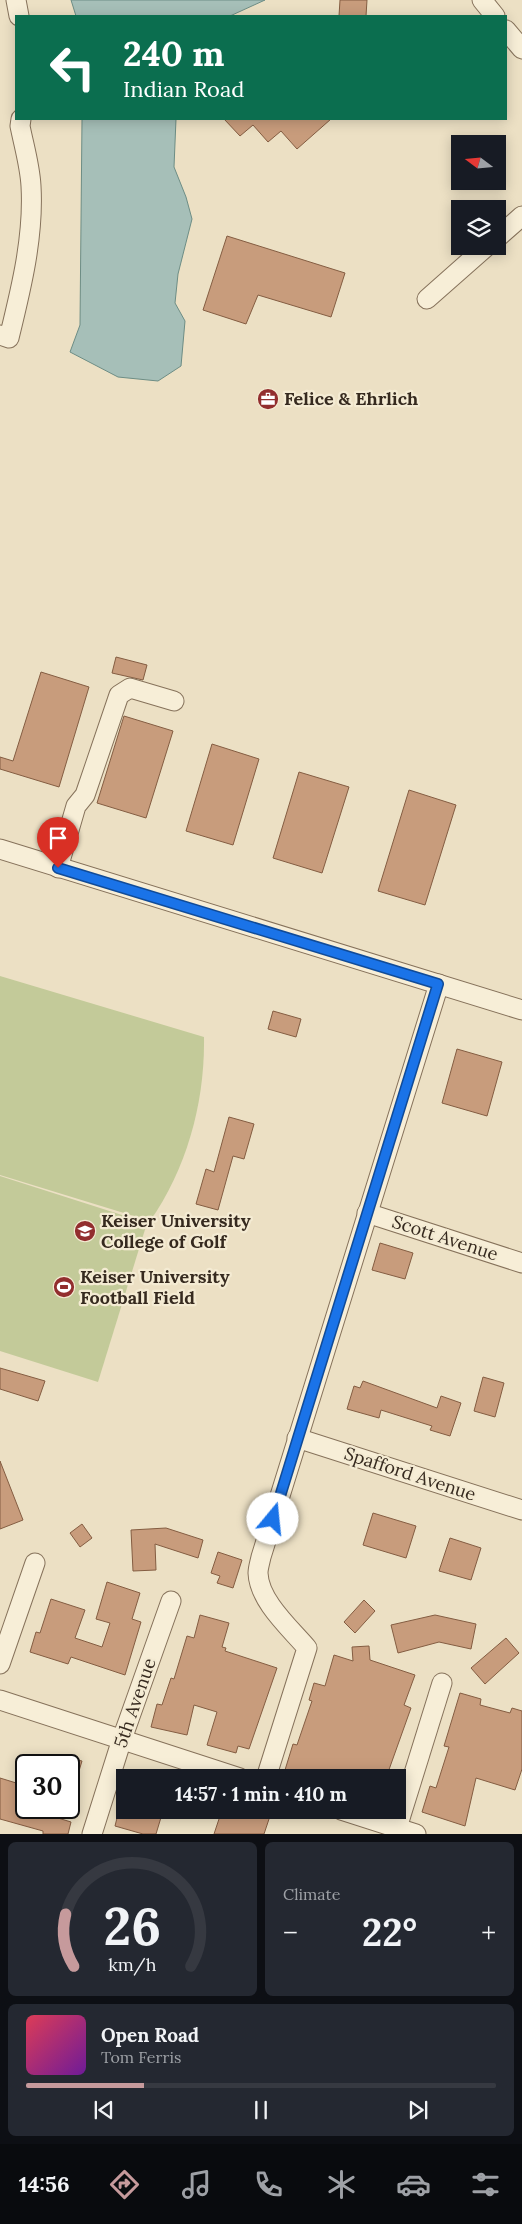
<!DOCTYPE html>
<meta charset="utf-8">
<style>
:root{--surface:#171b24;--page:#242831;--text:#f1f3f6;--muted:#9ea1a6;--line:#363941;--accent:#c69a9c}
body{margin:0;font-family:Lora,serif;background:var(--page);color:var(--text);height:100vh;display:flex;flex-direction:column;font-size:19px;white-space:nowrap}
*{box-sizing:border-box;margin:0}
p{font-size:16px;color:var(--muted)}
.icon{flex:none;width:28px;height:28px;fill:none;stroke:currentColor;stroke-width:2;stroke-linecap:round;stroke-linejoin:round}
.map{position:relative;height:1834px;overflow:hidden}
.side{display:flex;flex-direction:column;gap:8px;padding:8px;background:#0d0f14;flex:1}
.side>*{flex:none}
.banner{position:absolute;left:15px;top:15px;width:492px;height:105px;border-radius:0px;box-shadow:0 2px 12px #0003;background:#0b6e4f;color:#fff;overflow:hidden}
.needle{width:32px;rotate:286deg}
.buttons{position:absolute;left:451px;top:135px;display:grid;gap:10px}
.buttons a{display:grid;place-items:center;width:55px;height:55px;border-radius:0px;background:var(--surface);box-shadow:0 2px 12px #0003;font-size:25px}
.speed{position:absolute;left:15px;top:1754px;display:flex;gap:10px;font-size:25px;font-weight:700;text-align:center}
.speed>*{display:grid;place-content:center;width:65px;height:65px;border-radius:50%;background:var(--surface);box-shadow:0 2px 12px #0003;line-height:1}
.speed .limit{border:2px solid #111;border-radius:8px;background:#fff;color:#111}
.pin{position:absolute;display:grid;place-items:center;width:42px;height:42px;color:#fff;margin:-51px -21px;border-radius:50% 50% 50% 0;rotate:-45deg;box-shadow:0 0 5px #0007}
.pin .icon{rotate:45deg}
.me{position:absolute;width:55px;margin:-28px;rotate:17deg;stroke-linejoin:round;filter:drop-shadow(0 0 4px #0008)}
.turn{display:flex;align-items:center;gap:18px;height:105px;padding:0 25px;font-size:22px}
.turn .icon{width:65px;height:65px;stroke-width:2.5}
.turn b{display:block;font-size:35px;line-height:42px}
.big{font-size:38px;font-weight:800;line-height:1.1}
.side .widget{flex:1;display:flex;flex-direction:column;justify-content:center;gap:8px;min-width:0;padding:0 18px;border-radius:8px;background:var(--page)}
.side .dial{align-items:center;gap:0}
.dial svg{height:130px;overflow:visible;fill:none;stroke:var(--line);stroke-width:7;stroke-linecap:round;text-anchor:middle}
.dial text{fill:var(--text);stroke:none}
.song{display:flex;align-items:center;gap:15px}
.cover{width:60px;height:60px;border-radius:8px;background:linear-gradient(135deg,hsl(350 70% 55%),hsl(280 70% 35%))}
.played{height:5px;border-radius:2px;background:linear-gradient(90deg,var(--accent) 25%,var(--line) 25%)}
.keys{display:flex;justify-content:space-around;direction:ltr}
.heat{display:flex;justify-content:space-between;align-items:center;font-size:28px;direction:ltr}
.side .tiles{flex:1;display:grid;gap:8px;grid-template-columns:1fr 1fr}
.widget:last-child{grid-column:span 2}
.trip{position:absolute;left:116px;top:1769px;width:290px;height:50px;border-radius:0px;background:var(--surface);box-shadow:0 2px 12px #0003;font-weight:800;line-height:50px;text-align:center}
.menu{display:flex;height:80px;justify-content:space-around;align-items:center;background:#090b0e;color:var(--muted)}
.menu .icon{width:35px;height:35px}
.menu .active{color:var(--accent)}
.menu b{font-size:22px;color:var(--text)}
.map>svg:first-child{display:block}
.green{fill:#c3ca99}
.water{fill:#a6bfb8;stroke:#6d8d85}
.building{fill:#c89c7c;stroke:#845d42}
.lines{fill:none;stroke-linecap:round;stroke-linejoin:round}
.minor-casing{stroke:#86725b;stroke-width:21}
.minor{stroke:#f7eed7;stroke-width:19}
.route-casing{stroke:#114b97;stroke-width:12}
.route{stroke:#1a73e8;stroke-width:9}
.labels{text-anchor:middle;stroke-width:4.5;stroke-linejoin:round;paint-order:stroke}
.poi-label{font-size:18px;font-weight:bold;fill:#362a1f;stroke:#f4ebd3;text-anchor:start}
.street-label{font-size:18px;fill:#362a1f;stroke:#f4ebd3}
</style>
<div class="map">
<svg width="522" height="1834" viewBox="0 0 522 1834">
<rect width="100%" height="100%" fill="#ece0c4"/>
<g class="green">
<path d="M0 976 204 1037C205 1102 187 1168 150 1221L0 1175Z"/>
<path d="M0 1176 147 1223 98 1382 0 1351Z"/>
</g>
<g class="water">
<path d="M71 0H265L230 16H76Z"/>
<path d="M82 119H176L174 167 186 197 192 219 178 274 175 303 185 321 181 366 158 381 118 377 70 352 80 325Z"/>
</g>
<g class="building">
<path d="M340 0H367L366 16H339Z"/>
<path d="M224 119H331L297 149 281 131 268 142 253 125 240 136Z"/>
<path d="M227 236 345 273 331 317 258 295 246 324 203 310Z"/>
<path d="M116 657 147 665 143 680 112 673Z"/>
<path d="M41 672 89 687 59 787 0 769V757L13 761Z"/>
<path d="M124 716 173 731 146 818 97 803Z"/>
<path d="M212 744 259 759 233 845 186 831Z"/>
<path d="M299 772 349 787 322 873 273 858Z"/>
<path d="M409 790 456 805 425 905 378 891Z"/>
<path d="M273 1011 301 1019 296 1037 268 1029Z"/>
<path d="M457 1049 502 1062 487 1116 442 1103Z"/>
<path d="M229 1117 254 1124 244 1159 233 1156 218 1210 196 1204 206 1169 214 1172Z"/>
<path d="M380 1243 413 1253 405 1279 372 1270Z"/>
<path d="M0 1368 45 1381 38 1401 0 1389Z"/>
<path d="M483 1377 504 1383 495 1417 474 1411Z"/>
<path d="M363 1381 437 1408 441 1396 461 1403 450 1436 430 1430 432 1426 381 1410 379 1418 347 1409 354 1386 360 1388Z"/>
<path d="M0 1461 23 1520 0 1529Z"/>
<path d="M373 1513 416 1526 406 1558 363 1545Z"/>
<path d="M82 1524 92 1538 80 1547 70 1533Z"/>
<path d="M166 1528 203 1540 198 1558 155 1544 156 1570 133 1571 131 1530Z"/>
<path d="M450 1538 481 1548 471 1580 439 1571Z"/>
<path d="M218 1552 242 1560 233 1588 217 1583 220 1576 211 1573Z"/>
<path d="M107 1582 140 1593 132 1619 141 1622 125 1675 71 1657 68 1664 30 1652 36 1632 40 1633 51 1599 85 1610 75 1638 102 1647 110 1623 96 1619Z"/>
<path d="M364 1600 375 1611 355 1633 344 1622Z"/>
<path d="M200 1615 229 1623 222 1647 226 1648 225 1651 277 1668 249 1749 238 1746 236 1753 207 1745 217 1712 194 1705 187 1735 151 1727 157 1704 162 1705 171 1678 174 1679 187 1636 194 1638Z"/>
<path d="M435 1615 476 1624 471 1649 439 1642 398 1653 391 1625Z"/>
<path d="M506 1638 519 1653 485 1684 471 1668Z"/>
<path d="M369 1646 370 1660 415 1675 404 1705 411 1708 386 1778H308L285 1770 293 1744 297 1745 312 1701 309 1700 314 1683 325 1686 334 1655 353 1661 352 1647Z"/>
<path d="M460 1693 481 1699 480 1705 510 1713 512 1708 522 1711V1769L515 1790 476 1778 465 1826 422 1812 430 1786 436 1788 449 1747 444 1746Z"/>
<path d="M69 1758 82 1761 72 1794H69Z"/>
<path d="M0 1778 26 1786 19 1806 71 1822 68 1834H43V1831L0 1819Z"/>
<path d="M119 1810H148L162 1814 156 1834H143L115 1826Z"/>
<path d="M222 1810H250L270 1816 264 1834H214Z"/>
</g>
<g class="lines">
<g class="minor-casing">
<g id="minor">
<path d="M16 0 19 16"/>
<path d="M482 0 495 16"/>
<path d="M506 30 522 49"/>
<path d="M498 237 522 216"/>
<path d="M427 299 487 246"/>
<path d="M0 335 9 338C21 289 34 237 31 186 30 166 24 146 20 126L21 119"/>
<path d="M0 849 522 1010"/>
<path d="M58 868 76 806 85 795 119 695 130 688 174 701"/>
<path d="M367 1213 522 1263"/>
<path d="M297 1438 522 1510"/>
<path d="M0 1664 35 1563"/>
<path d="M0 1700 240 1778"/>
<path d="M266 1778 307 1648C290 1628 259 1601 258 1573 258 1568 260 1562 261 1557L439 984"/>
<path d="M341 1810 416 1834"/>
<path d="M397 1828 442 1683"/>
<path d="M92 1834 122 1739 171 1601"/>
</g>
</g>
<use href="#minor" class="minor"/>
</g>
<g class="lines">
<g class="route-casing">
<path id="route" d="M58 868 438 984 273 1519"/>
</g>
<use href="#route" class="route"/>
</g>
<defs>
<g id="office-disc" transform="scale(1.125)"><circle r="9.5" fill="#922e2e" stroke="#f4ebd3"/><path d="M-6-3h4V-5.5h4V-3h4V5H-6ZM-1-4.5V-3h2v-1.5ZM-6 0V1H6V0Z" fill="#fff"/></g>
<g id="university-disc" transform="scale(1.125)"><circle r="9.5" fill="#922e2e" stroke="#f4ebd3"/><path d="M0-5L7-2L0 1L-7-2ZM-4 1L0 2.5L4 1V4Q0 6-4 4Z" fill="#fff"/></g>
<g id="stadium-disc" transform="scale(1.125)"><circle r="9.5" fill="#922e2e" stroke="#f4ebd3"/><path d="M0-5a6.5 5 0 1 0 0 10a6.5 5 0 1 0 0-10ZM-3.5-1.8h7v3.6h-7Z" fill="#fff"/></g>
</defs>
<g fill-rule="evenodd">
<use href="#office-disc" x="268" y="399"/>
<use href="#university-disc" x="85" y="1231"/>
<use href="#stadium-disc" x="64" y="1287"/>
</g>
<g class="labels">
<g class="poi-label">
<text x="284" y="405">Felice &amp; Ehrlich</text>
<text x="101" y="1227">Keiser University<tspan x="101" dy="21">College of Golf</tspan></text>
<text x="80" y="1283">Keiser University<tspan x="80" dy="21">Football Field</tspan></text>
</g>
<g class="street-label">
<text transform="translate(445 1238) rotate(18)" y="6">Scott Avenue</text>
<text transform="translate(410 1474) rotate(18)" y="6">Spafford Avenue</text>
<text transform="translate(135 1703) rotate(-71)" y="6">5th Avenue</text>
</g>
</g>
</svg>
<div class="buttons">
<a><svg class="needle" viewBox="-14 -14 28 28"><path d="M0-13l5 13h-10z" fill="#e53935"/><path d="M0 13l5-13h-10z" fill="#9ea1a6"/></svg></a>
<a><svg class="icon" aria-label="layers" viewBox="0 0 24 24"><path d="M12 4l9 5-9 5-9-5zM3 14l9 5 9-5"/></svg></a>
</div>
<div class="speed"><div class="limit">30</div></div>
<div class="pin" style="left:58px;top:868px;background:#d93025"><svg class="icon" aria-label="arrive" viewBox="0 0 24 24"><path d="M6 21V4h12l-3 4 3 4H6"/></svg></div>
<svg class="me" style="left:273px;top:1519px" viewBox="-20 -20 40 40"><circle r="19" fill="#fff"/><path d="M0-13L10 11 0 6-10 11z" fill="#1a73e8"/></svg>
<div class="trip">14:57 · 1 min · 410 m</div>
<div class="banner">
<div class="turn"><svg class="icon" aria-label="left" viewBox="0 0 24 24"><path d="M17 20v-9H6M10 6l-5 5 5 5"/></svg><div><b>240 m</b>Indian Road</div></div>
</div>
</div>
<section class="side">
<div class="tiles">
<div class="widget dial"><svg viewBox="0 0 100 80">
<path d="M14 69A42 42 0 1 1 86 69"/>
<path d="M14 69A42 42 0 0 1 9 37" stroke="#c69a9c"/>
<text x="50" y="56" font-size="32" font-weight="700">26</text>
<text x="50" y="72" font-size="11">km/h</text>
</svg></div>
<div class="widget"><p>Climate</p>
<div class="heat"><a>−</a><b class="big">22°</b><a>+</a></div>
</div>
<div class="widget">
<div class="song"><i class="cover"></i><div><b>Open Road</b><p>Tom Ferris</p></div></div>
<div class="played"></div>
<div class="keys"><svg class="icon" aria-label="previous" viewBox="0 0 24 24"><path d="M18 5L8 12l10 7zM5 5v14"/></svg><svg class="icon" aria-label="pause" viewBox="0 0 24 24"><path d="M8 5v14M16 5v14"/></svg><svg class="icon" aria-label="next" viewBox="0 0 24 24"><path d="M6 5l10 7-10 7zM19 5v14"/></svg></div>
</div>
</div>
</section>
<nav class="menu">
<b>14:56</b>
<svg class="icon active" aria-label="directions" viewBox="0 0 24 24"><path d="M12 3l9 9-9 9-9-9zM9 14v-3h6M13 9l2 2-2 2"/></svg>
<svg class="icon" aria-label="music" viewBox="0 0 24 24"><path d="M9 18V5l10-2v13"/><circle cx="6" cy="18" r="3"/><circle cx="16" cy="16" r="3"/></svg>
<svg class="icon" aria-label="phone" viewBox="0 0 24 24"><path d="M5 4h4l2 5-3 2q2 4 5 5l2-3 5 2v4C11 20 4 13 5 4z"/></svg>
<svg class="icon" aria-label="climate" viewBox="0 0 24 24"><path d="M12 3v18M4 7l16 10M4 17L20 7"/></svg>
<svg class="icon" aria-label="car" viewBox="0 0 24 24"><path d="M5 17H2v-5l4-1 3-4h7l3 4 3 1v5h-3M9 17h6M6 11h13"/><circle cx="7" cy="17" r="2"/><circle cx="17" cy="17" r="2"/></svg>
<svg class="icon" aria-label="filters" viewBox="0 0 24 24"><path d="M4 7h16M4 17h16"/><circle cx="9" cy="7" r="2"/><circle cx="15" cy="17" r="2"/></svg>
</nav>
